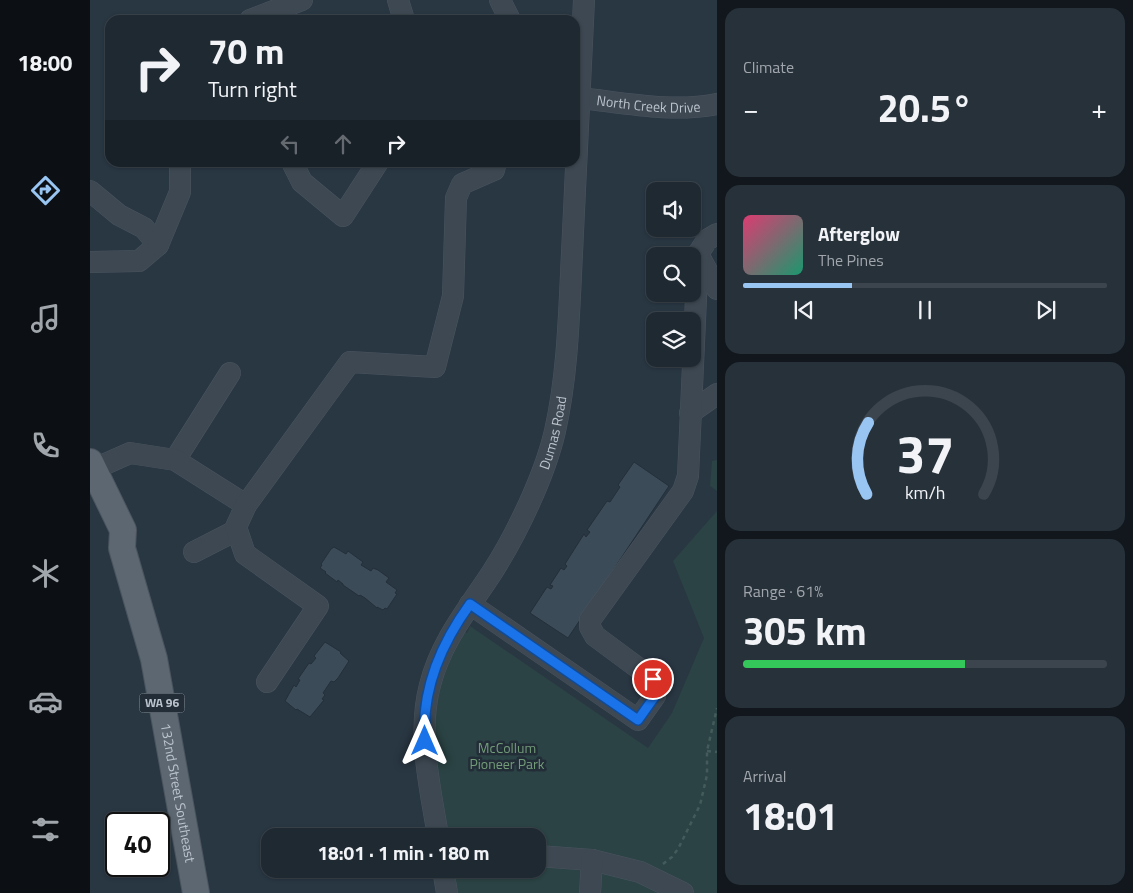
<!DOCTYPE html>
<meta charset="utf-8">
<style>
:root{--surface:#1f2932;--page:#27313a;--text:#f1f3f6;--muted:#a1a6ac;--line:#3c454d;--accent:#99c5f3}
body{margin:0;font-family:"Titillium Web",sans-serif;background:var(--page);color:var(--text);height:100vh;display:flex;flex-direction:column;font-size:19px;white-space:nowrap}
*{box-sizing:border-box;margin:0}
p{font-size:16px;color:var(--muted)}
.icon{flex:none;width:28px;height:28px;fill:none;stroke:currentColor;stroke-width:2;stroke-linecap:round;stroke-linejoin:round}
.map{position:relative;flex:1;overflow:hidden}
.sheet{display:flex;flex-direction:column;gap:8px;padding:8px;background:#11171c;width:416px}
.sheet>*{flex:none}
.guide{position:absolute;left:15px;top:15px;width:475px;height:152px;border-radius:15px;box-shadow:0 1px 4px #0004,0 0 0 1px var(--line);background:#1f2932;color:var(--text);overflow:hidden}
.tools{position:absolute;left:556px;top:182px;display:grid;gap:10px}
.tools a{display:grid;place-items:center;width:55px;height:55px;border-radius:10px;background:var(--surface);box-shadow:0 1px 4px #0004,0 0 0 1px var(--line);font-size:25px}
.speed{position:absolute;left:15px;top:812px;display:flex;gap:10px;font-size:25px;font-weight:700;text-align:center}
.speed>*{display:grid;place-content:center;width:65px;height:65px;border-radius:50%;background:var(--surface);box-shadow:0 1px 4px #0004,0 0 0 1px var(--line);line-height:1}
.speed .limit{border:2px solid #111;border-radius:8px;background:#fff;color:#111}
.pin{position:absolute;display:grid;place-items:center;width:42px;height:42px;color:#fff;margin:-21px;border:2px solid #fff;border-radius:50%;box-shadow:0 1px 5px #0007}
.me{position:absolute;width:55px;margin:-28px;rotate:0deg;stroke-linejoin:round;filter:drop-shadow(0 0 4px #0008)}
.turn{display:flex;align-items:center;gap:18px;height:105px;padding:0 20px;font-size:22px}
.turn .icon{width:65px;height:65px;stroke-width:2.5}
.turn b{display:block;font-size:35px;line-height:42px}
.lanes{display:flex;align-items:center;height:48px;padding:0 20px;background:#0003;justify-content:center;gap:25px;direction:ltr}
.lanes .off{opacity:.35}
.big{font-size:38px;font-weight:700;line-height:1.1}
.sheet .card{flex:1;display:flex;flex-direction:column;justify-content:center;gap:8px;min-width:0;padding:0 18px;border-radius:15px;background:var(--page)}
.sheet .dial{align-items:center;gap:0}
.dial svg{height:130px;overflow:visible;fill:none;stroke:var(--line);stroke-width:7;stroke-linecap:round;text-anchor:middle}
.dial text{fill:var(--text);stroke:none}
.song{display:flex;align-items:center;gap:15px}
.cover{width:60px;height:60px;border-radius:8px;background:linear-gradient(135deg,hsl(340 70% 55%),hsl(160 70% 35%))}
.played{height:5px;border-radius:2px;background:linear-gradient(90deg,var(--accent) 30%,var(--line) 30%)}
.keys{display:flex;justify-content:space-around;direction:ltr}
.heat{display:flex;justify-content:space-between;align-items:center;font-size:28px;direction:ltr}
.charge{height:8px;border-radius:4px;background:linear-gradient(90deg,#34c759 61%,var(--line) 0)}
.trip{position:absolute;left:171px;top:828px;width:285px;height:50px;border-radius:15px;background:var(--surface);box-shadow:0 1px 4px #0004,0 0 0 1px var(--line);font-weight:700;line-height:50px;text-align:center}
main{display:flex;flex:1;min-height:0}
.tabs{display:flex;flex-direction:column;width:90px;justify-content:space-around;align-items:center;background:#0c1014;color:var(--muted)}
.tabs .icon{width:35px;height:35px}
.tabs .current{color:var(--accent)}
.tabs b{font-size:22px;color:var(--text)}
.map>svg:first-child{display:block}
.green{fill:#2b4344}
.building{fill:#3b4b58;stroke:#242f3a}
.lines{fill:none;stroke-linecap:round;stroke-linejoin:round}
.minor-casing{stroke:#4a545f;stroke-width:22}
.major-casing{stroke:#4a545f;stroke-width:28}
.path{stroke:#445b5b;stroke-width:2.5;stroke-dasharray:4 4;stroke-linecap:butt}
.minor{stroke:#3d4852;stroke-width:21}
.major{stroke:#5c6772;stroke-width:26}
.route-casing{stroke:#114b97;stroke-width:12}
.route{stroke:#1a73e8;stroke-width:9}
.labels{text-anchor:middle;stroke-width:5;stroke-linejoin:round;paint-order:stroke}
.shield{fill:#222d38;stroke:#8d96a0;stroke-width:1}
.shield-label{font-size:12px;font-weight:bold;fill:#bbc3cc}
.street-label{font-size:14px;fill:#bbc3cc;stroke:#222d38}
.park-label{font-size:14px;fill:#739c78;stroke:#222d38}
</style>
<main>
<nav class="tabs">
<b>18:00</b>
<svg class="icon current" aria-label="directions" viewBox="0 0 24 24"><path d="M12 3l9 9-9 9-9-9zM9 14v-3h6M13 9l2 2-2 2"/></svg>
<svg class="icon" aria-label="music" viewBox="0 0 24 24"><path d="M9 18V5l10-2v13"/><circle cx="6" cy="18" r="3"/><circle cx="16" cy="16" r="3"/></svg>
<svg class="icon" aria-label="phone" viewBox="0 0 24 24"><path d="M5 4h4l2 5-3 2q2 4 5 5l2-3 5 2v4C11 20 4 13 5 4z"/></svg>
<svg class="icon" aria-label="climate" viewBox="0 0 24 24"><path d="M12 3v18M4 7l16 10M4 17L20 7"/></svg>
<svg class="icon" aria-label="car" viewBox="0 0 24 24"><path d="M5 17H2v-5l4-1 3-4h7l3 4 3 1v5h-3M9 17h6M6 11h13"/><circle cx="7" cy="17" r="2"/><circle cx="17" cy="17" r="2"/></svg>
<svg class="icon" aria-label="filters" viewBox="0 0 24 24"><path d="M4 7h16M4 17h16"/><circle cx="9" cy="7" r="2"/><circle cx="15" cy="17" r="2"/></svg>
</nav>
<div class="map">
<svg width="627" height="893" viewBox="0 0 627 893">
<rect width="100%" height="100%" fill="#293743"/>
<g class="green">
<path d="M627 460V491L620 486 622 461Z"/>
<path d="M627 511V893H357L353 869H448V836H348L334 726 365 626 377 633 380 626 558 748 582 713 614 638 583 561Z"/>
</g>
<g class="building">
<path d="M544 462 579 486 478 638 440 613 457 587 461 589 463 586 460 585 471 568 474 570 477 566 475 564 494 534 496 537 500 532 497 530 517 501 520 502 530 487 528 485Z"/>
<path d="M244 547 256 554 258 551 273 562 271 565 281 571 283 568 288 570 299 578 296 582 307 590 305 593 307 594 297 609 295 608 293 610 287 607V608L275 598 270 595 269 596 253 585V584L248 580 247 582 235 573 236 572 230 568 232 565 231 564 241 549Z"/>
<path d="M235 642 251 652 250 653 259 661 248 678 244 682 241 681 233 693 235 695 232 699 234 700 220 717 207 709 206 710 195 701 204 685 206 687 210 680 208 679 219 663 221 664 226 658 224 656Z"/>
</g>
<g class="lines">
<g class="minor-casing">
<g id="minor">
<path d="M308 0 314 20"/>
<path d="M410 0 420 20"/>
<path d="M160 20 212 0"/>
<path id="s1" d="M490 98C535 103 582 113 627 104"/>
<path d="M202 162 212 182 253 216 288 162"/>
<path d="M0 191 29 215 54 228 68 245 49 261 0 262"/>
<path d="M68 245 90 192V162"/>
<path d="M608 254 627 289"/>
<path d="M600 413 627 394"/>
<path d="M85 460 140 373"/>
<path d="M4 469 40 453 85 460 156 505"/>
<path d="M104 552 147 530"/>
<path d="M380 604 548 720 565 696 567 685 563 679 505 636 500 627V620L593 491 598 476 608 254 617 240 627 234"/>
<path d="M177 682 228 606 155 554 146 527 156 505 260 362 345 367 363 296 366 198 372 184 404 170 406 162"/>
<path id="s2" d="M348 836C340 787 327 734 340 685 351 641 379 608 403 571 427 533 455 475 465 431 478 373 479 313 482 253 486 169 490 84 494 0"/>
<path d="M448 856 502 860 550 872 593 893"/>
<path d="M353 869 357 893"/>
<path d="M500 893 502 860"/>
</g>
</g>
<g class="major-casing">
<g id="major">
<path id="s3" d="M0 462 33 530 32 548 64 659 106 893"/>
</g>
</g>
<g class="path">
<path d="M617 751 627 752"/>
<path d="M573 864 582 857 588 849 610 805 617 775V751L627 708"/>
</g>
<use href="#minor" class="minor"/>
<use href="#major" class="major"/>
</g>
<g class="lines">
<g class="route-casing">
<path id="route" d="M335 741C331 690 351 644 380 604L548 720 565 696 567 685 563 679"/>
</g>
<use href="#route" class="route"/>
</g>
<g class="labels">
<rect class="shield" x="49.5" y="693.5" width="45" height="19" rx="4"/>
<g class="shield-label">
<text x="72" y="707">WA 96</text>
</g>
<g class="street-label">
<text dy="5" stroke="none"><textPath href="#s1" startOffset="69">North Creek Drive</textPath></text>
<text dy="5" stroke="none"><textPath href="#s2" startOffset="435">Dumas Road</textPath></text>
<text dy="5" stroke="none"><textPath href="#s3" startOffset="345">132nd Street Southeast</textPath></text>
</g>
<g class="park-label">
<text x="417" y="753">McCollum<tspan x="417" dy="16">Pioneer Park</tspan></text>
</g>
</g>
</svg>
<div class="tools">
<a><svg class="icon" aria-label="sound" viewBox="0 0 24 24"><path d="M4 9h4l5-4v14l-5-4H4zM17 9q2 3 0 6"/></svg></a>
<a><svg class="icon" aria-label="search" viewBox="0 0 24 24"><circle cx="10" cy="10" r="6"/><path d="M15 15l6 6"/></svg></a>
<a><svg class="icon" aria-label="layers" viewBox="0 0 24 24"><path d="M12 4l9 5-9 5-9-5zM3 14l9 5 9-5"/></svg></a>
</div>
<div class="speed"><div class="limit">40</div></div>
<div class="pin" style="left:563px;top:679px;background:#d93025"><svg class="icon" aria-label="arrive" viewBox="0 0 24 24"><path d="M6 21V4h12l-3 4 3 4H6"/></svg></div>
<svg class="me" style="left:335px;top:741px" viewBox="-20 -20 40 40"><path d="M0-17L14 15 0 8-14 15z" fill="#1a73e8" stroke="#fff" stroke-width="4"/></svg>
<div class="trip">18:01 · 1 min · 180 m</div>
<div class="guide">
<div class="turn"><svg class="icon" aria-label="right" viewBox="0 0 24 24"><path d="M7 20v-9h11M14 6l5 5-5 5"/></svg><div><b>70 m</b>Turn right</div></div>
<div class="lanes"><svg class="icon off" aria-label="left" viewBox="0 0 24 24"><path d="M17 20v-9H6M10 6l-5 5 5 5"/></svg><svg class="icon off" aria-label="ahead" viewBox="0 0 24 24"><path d="M12 20V5M6 11l6-6 6 6"/></svg><svg class="icon" aria-label="right" viewBox="0 0 24 24"><path d="M7 20v-9h11M14 6l5 5-5 5"/></svg></div>
</div>
</div>
<section class="sheet">
<div class="card"><p>Climate</p>
<div class="heat"><a>−</a><b class="big">20.5°</b><a>+</a></div>
</div>
<div class="card">
<div class="song"><i class="cover"></i><div><b>Afterglow</b><p>The Pines</p></div></div>
<div class="played"></div>
<div class="keys"><svg class="icon" aria-label="previous" viewBox="0 0 24 24"><path d="M18 5L8 12l10 7zM5 5v14"/></svg><svg class="icon" aria-label="pause" viewBox="0 0 24 24"><path d="M8 5v14M16 5v14"/></svg><svg class="icon" aria-label="next" viewBox="0 0 24 24"><path d="M6 5l10 7-10 7zM19 5v14"/></svg></div>
</div>
<div class="card dial"><svg viewBox="0 0 100 80">
<path d="M14 69A42 42 0 1 1 86 69"/>
<path d="M14 69A42 42 0 0 1 15 25" stroke="#99c5f3"/>
<text x="50" y="56" font-size="32" font-weight="700">37</text>
<text x="50" y="72" font-size="11">km/h</text>
</svg></div>
<div class="card"><p>Range · 61%</p><b class="big">305 km</b><div class="charge"></div></div>
<div class="card"><p>Arrival</p><b class="big">18:01</b></div>
</section>
</main>
